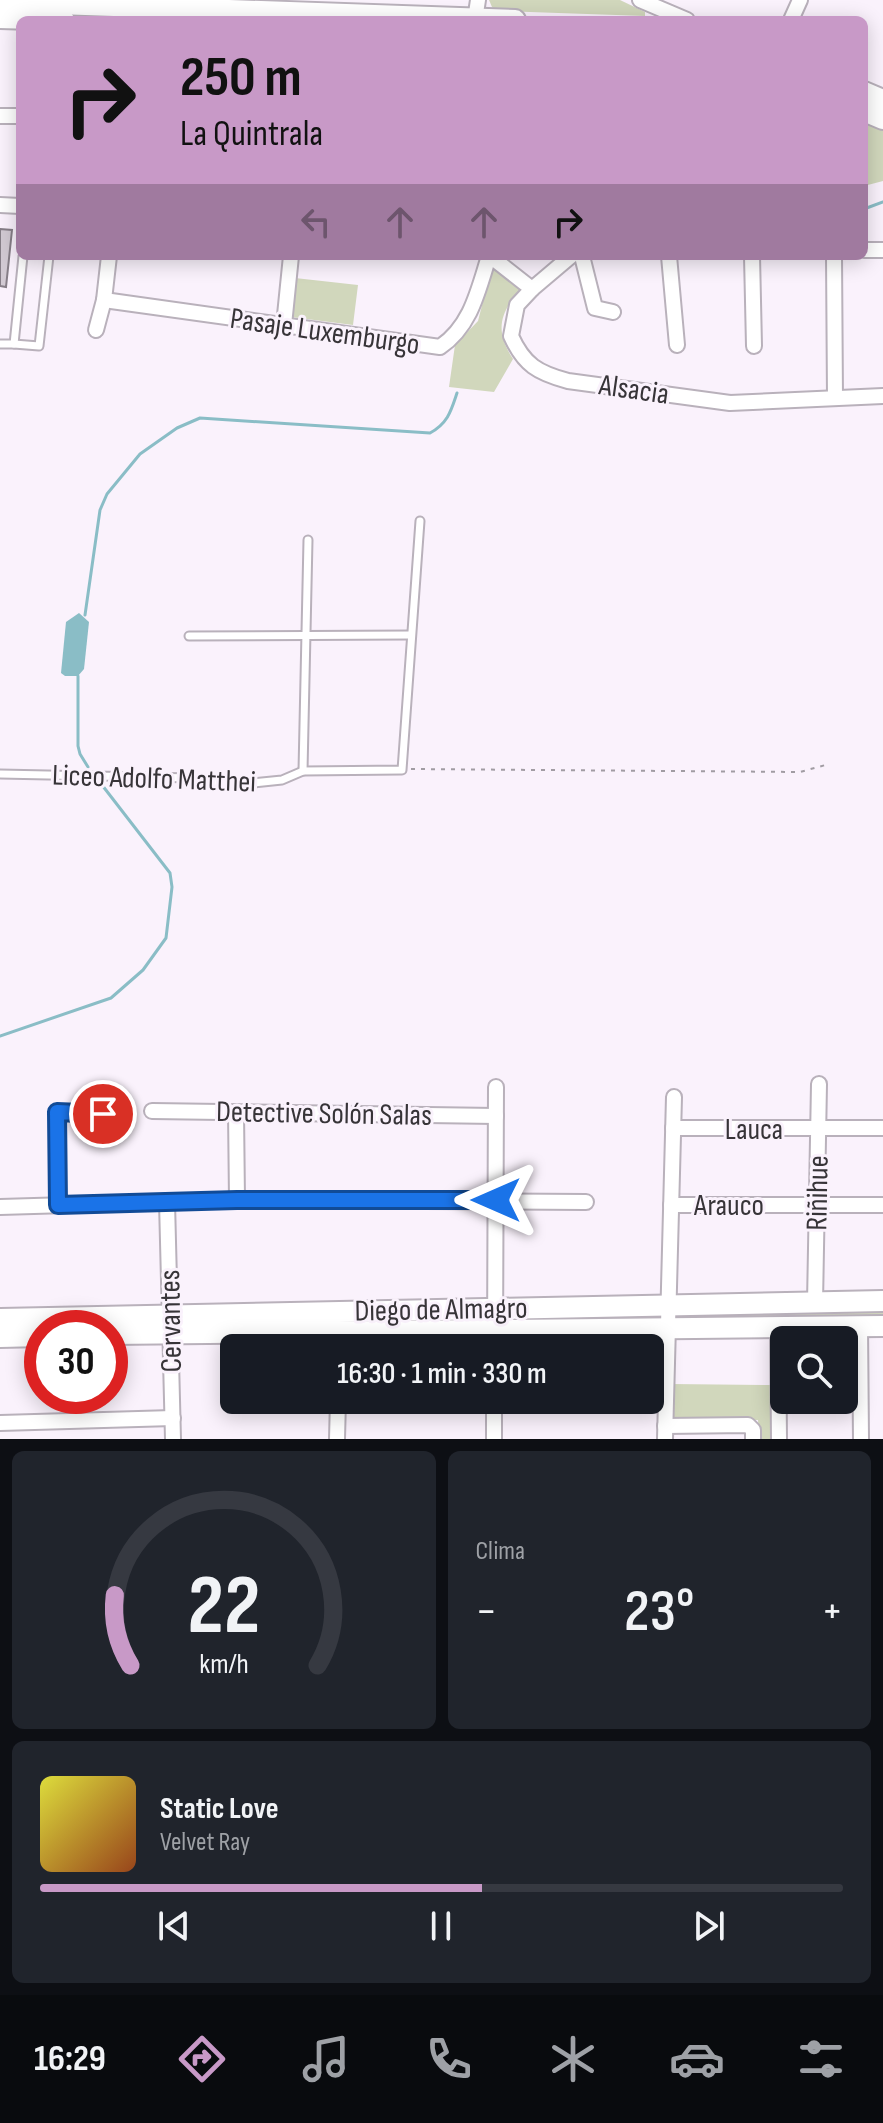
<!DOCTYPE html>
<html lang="es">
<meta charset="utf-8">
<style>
:root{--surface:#171b24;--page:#20242c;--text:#f1f3f6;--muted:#9ea1a6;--line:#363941;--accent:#c899c7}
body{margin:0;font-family:"Sofia Sans Condensed",sans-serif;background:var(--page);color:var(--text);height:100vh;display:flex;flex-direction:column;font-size:30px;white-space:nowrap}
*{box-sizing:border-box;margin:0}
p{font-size:26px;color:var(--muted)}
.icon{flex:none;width:44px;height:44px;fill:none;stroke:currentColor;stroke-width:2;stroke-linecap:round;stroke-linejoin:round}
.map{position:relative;height:1439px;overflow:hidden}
.sheet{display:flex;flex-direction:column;gap:12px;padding:12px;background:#0d0f14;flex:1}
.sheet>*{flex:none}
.top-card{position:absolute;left:16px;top:16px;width:852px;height:244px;border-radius:12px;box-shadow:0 4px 20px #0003;background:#c899c7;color:#111;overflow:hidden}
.controls{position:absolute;left:770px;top:1326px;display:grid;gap:16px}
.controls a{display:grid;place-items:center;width:88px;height:88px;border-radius:12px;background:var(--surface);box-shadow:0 4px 20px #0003;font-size:40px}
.speed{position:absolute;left:24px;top:1310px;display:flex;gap:16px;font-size:40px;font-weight:700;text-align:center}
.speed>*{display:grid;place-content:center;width:104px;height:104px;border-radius:50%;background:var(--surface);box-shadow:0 4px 20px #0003;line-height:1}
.speed .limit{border:12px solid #d22;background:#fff;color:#111}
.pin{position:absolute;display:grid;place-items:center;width:68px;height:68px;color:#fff;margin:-34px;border:4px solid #fff;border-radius:50%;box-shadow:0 2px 8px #0007}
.me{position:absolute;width:88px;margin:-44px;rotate:270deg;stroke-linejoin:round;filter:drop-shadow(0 0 6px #0008)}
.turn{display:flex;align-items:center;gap:28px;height:168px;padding:0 32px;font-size:36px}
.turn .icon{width:104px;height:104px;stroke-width:2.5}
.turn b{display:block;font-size:56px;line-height:68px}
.lanes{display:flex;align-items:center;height:76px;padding:0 32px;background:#0003;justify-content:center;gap:40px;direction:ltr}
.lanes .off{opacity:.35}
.big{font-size:60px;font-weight:600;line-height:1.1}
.sheet .card{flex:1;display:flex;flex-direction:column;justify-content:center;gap:12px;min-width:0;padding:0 28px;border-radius:12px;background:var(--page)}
.sheet .dial{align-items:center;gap:0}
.dial svg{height:208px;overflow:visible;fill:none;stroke:var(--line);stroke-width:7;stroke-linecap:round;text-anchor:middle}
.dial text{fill:var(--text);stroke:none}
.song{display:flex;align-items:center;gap:24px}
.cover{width:96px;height:96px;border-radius:12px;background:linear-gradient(135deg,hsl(60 70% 55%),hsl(20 70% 35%))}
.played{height:8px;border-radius:4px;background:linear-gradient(90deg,var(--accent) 55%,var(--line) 55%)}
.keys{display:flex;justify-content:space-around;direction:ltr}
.heat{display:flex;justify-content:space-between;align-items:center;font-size:44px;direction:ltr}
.sheet .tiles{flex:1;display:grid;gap:12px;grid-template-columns:1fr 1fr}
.card:last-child{grid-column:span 2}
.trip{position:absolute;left:220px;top:1334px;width:444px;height:80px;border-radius:12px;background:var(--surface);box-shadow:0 4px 20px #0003;font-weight:600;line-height:80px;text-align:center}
.dock{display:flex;height:128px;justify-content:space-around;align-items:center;background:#090b0e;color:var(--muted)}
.dock .icon{width:56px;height:56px}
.dock .active{color:var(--accent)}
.dock b{font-size:36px;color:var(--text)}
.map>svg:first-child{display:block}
.green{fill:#d1d7bc}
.water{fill:#8abdc6}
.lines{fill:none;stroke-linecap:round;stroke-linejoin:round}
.stream{stroke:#8abdc6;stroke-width:3}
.building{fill:#d2cad3;stroke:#867e87;stroke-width:2}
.service-casing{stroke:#b9b1bb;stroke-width:11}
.minor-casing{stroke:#b9b1bb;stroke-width:18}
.secondary-casing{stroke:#b9b1bb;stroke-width:24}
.path{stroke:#a19ca3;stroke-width:2;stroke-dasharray:4 6;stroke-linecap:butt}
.service{stroke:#fff;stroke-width:7}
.minor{stroke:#fff;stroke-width:14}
.secondary{stroke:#fff;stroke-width:20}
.route-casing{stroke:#114b97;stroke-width:20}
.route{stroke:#1a73e8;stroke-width:14}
.labels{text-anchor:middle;stroke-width:6;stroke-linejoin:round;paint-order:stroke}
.street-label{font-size:30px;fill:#373438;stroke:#faf2fc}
</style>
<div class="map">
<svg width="883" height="1439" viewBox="0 0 883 1439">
<rect width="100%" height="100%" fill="#faf2fc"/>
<g class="green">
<path d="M489 0H620L645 12V16L499 11 492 7Z"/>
<path d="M864 122 883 130V181L864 186Z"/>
<path d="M492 266 520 289C499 315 495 331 513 359L494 392 449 387 455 345 478 321Z"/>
<path d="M295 278 358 285 353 325 291 317Z"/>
<path d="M676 1310 883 1311V1319L676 1322Z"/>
<path d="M671 1384 770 1385V1439H759L758 1420 670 1419Z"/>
</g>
<path class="water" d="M79 613 89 622 84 669 78 676H65L61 673 66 622Z"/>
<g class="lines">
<g class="stream">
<path d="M864 209 883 202"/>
<path d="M85 615 100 510 107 494 140 454 177 428 200 418 430 433C448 423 451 411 457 393"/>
<path d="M78 676V746L80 754 88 767"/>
<path d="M0 1036 111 998 143 970 166 938 172 887 170 873 102 785"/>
</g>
</g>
<path class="building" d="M0 229 12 230 6 287 0 286Z"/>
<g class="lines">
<g class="service-casing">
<g id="service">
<path d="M0 344H14L23 256"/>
<path d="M14 344 39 346 49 256"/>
<path d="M189 636 411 635"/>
<path d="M303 771 308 540"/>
<path d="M0 774 192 778 233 785 282 780 303 771 402 770 420 521"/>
</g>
</g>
<g class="minor-casing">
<g id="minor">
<path d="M640 0 687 20"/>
<path d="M475 20 478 0"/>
<path d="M791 20 800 0"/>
<path d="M0 116H20"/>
<path d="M0 205 20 206"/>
<path d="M864 250H883"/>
<path d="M109 256 104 300 440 347C471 326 478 291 489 256"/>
<path d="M490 256 532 289 517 305 511 336C524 365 538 373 568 381L730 403 883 396"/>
<path d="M582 256 595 308 613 312"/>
<path d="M669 256 677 345"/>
<path d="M752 256 754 346"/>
<path d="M834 256 835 398"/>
<path d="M532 289 571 256"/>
<path d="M284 325 291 256"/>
<path d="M96 330 104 300"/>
<path d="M152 1111 496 1116"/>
<path d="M236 1112 237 1200"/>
<path d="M673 1128H883"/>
<path d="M167 1202 173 1439"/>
<path d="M58 1205 57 1112 103 1114"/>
<path d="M671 1205H883"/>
<path d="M0 1207 237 1200 586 1202"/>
<path d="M815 1303 819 1084"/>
<path d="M860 1326 861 1439"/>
<path d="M778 1327 779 1439"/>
<path d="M495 1348 496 1087"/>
<path d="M0 1423 173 1418"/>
<path d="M665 1426 748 1425 753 1430V1439"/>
<path d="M337 1439 338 1400"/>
<path d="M494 1439V1400"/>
<path d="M665 1439 674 1097"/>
</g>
</g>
<g class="secondary-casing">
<g id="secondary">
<path d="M0 2 515 20"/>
<path d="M0 18 64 20"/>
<path d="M864 92 883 100"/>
<path d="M864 111 883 119"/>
<path d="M0 1319 883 1301"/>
<path d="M110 1334 883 1326"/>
<path d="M0 1337 42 1336"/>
</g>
</g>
<path class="path" d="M411 769 800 772 829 764"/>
<use href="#service" class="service"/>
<use href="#minor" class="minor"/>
<use href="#secondary" class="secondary"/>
</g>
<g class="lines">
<g class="route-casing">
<path id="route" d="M103 1114 57 1112 58 1205 237 1200H496"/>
</g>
<use href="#route" class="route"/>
</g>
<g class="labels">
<g class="street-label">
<text transform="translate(325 331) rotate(8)" y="10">Pasaje Luxemburgo</text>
<text transform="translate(634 389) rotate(8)" y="10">Alsacia</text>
<text transform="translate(154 778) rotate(2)" y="10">Liceo Adolfo Matthei</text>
<text transform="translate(324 1113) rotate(1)" y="10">Detective Solón Salas</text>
<text x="754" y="1139">Lauca</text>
<text transform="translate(817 1193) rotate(-89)" y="10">Riñihue</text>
<text x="729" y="1215">Arauco</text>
<text transform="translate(441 1309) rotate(-1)" y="10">Diego de Almagro</text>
<text transform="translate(170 1321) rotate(-91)" y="10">Cervantes</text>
</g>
</g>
</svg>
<div class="controls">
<a><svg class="icon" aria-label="search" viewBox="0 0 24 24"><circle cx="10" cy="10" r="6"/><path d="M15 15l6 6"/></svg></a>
</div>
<div class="speed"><div class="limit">30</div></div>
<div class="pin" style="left:103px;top:1114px;background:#d93025"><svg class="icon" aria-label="arrive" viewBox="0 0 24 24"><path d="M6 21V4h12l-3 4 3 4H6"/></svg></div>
<svg class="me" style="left:496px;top:1200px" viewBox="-20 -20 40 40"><path d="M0-17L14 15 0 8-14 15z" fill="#1a73e8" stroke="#fff" stroke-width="4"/></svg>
<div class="trip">16:30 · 1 min · 330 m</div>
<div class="top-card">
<div class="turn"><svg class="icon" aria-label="right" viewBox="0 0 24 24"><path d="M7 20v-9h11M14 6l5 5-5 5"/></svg><div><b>250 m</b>La Quintrala</div></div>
<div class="lanes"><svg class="icon off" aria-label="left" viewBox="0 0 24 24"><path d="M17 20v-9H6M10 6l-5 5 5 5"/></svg><svg class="icon off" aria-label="ahead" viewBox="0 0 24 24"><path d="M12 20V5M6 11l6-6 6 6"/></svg><svg class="icon off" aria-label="ahead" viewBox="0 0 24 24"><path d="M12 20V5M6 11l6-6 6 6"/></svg><svg class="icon" aria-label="right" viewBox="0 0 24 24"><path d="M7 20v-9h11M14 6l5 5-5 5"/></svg></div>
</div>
</div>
<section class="sheet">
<div class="tiles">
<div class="card dial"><svg viewBox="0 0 100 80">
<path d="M14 69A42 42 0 1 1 86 69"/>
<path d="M14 69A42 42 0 0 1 8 42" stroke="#c899c7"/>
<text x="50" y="56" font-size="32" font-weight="700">22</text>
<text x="50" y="72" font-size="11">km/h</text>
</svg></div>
<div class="card"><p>Clima</p>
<div class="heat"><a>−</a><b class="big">23°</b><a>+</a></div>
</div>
<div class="card">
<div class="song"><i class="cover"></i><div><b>Static Love</b><p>Velvet Ray</p></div></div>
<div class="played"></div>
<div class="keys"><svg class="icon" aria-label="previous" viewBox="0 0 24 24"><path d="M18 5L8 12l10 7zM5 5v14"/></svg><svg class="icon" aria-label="pause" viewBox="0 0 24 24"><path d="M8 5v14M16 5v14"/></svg><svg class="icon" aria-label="next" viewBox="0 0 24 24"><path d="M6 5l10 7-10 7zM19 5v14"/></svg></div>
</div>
</div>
</section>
<nav class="dock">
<b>16:29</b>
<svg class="icon active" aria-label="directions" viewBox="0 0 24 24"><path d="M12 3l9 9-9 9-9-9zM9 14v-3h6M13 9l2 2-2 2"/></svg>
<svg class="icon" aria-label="music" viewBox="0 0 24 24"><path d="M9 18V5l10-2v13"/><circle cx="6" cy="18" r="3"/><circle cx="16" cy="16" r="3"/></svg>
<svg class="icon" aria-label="phone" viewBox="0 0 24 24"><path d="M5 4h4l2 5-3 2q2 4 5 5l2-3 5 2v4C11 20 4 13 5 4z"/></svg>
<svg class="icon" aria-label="climate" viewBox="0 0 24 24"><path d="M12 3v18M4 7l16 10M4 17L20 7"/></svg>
<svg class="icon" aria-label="car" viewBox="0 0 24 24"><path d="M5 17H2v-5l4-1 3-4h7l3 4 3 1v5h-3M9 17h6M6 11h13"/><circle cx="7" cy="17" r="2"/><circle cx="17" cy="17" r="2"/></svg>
<svg class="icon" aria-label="filters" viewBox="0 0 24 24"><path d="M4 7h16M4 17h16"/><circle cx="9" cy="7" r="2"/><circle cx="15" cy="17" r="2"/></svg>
</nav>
